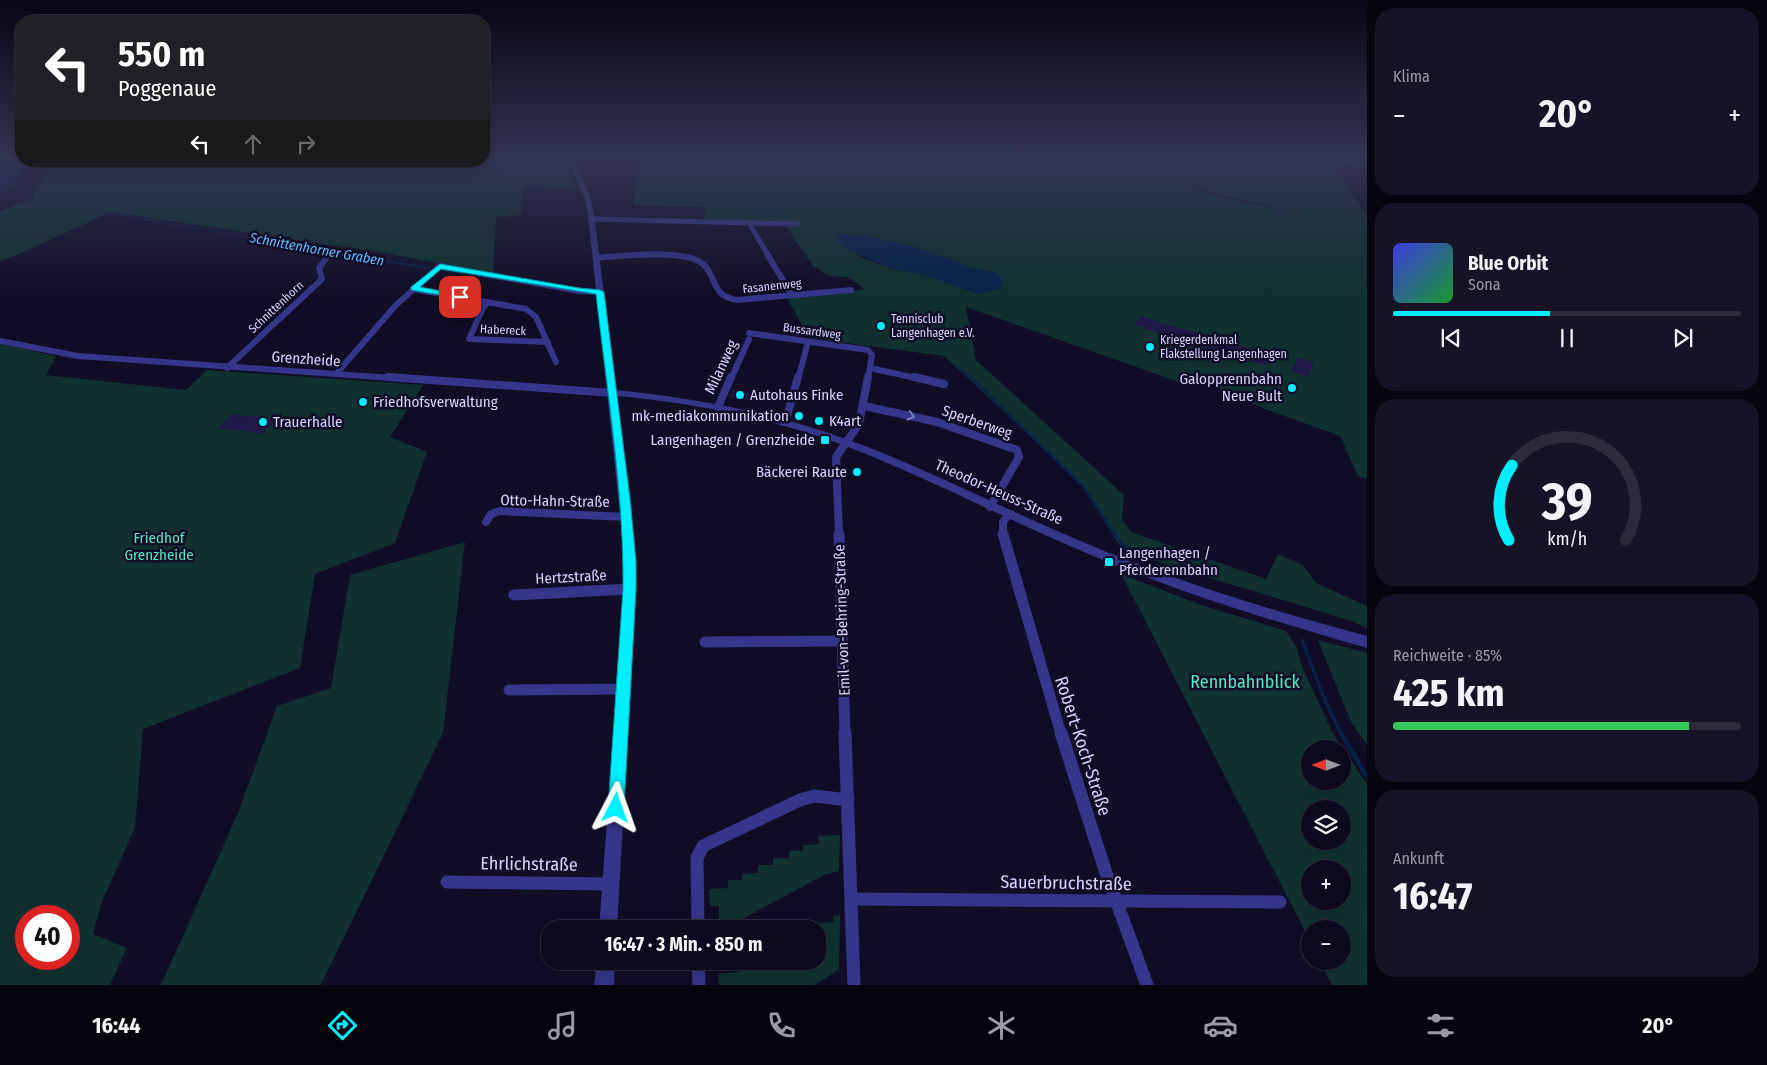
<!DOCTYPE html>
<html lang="de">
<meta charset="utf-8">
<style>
:root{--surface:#0d0a1d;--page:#161326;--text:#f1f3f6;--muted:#9a9aa4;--line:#2d2b3b;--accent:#00eefe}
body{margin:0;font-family:"Fira Sans Condensed",sans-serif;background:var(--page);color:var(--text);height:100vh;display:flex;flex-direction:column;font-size:19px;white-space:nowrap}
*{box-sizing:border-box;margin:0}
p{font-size:16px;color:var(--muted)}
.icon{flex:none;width:28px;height:28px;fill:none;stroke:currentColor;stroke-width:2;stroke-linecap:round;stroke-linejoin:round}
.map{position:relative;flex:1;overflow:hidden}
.details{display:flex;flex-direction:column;gap:8px;padding:8px;background:#070610;width:400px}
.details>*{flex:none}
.guide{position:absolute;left:15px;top:15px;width:475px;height:152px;border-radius:20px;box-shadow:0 5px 20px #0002,0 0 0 1px var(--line);background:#202124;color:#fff;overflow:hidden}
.needle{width:32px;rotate:270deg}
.buttons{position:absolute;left:1301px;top:740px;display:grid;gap:10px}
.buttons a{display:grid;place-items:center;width:50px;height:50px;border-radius:50%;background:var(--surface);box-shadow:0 5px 20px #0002,0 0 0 1px var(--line);font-size:25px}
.speed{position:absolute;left:15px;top:905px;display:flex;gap:10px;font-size:25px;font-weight:700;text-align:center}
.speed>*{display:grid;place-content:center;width:65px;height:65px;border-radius:50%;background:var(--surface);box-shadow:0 5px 20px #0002,0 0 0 1px var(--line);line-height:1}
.speed .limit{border:8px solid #d22;background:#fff;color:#111}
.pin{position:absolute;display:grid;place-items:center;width:42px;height:42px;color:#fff;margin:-21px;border-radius:10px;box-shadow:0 2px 8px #0006}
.me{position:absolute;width:55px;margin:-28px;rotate:4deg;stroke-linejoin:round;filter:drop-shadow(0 0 4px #0008)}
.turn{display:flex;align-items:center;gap:18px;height:105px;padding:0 20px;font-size:22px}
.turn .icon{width:65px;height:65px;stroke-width:2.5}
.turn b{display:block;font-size:35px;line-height:42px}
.lanes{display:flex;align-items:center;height:48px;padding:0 20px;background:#0003;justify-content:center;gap:25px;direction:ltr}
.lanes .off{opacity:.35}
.big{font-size:38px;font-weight:700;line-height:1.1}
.details .tile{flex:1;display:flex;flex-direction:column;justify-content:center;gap:8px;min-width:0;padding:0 18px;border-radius:20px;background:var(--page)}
.details .dial{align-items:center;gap:0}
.dial svg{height:130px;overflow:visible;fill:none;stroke:var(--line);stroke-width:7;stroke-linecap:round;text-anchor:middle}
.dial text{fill:var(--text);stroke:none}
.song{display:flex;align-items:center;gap:15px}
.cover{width:60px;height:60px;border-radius:8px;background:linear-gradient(135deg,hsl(240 70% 55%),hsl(130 70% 35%))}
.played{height:5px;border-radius:2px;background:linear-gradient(90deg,var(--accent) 45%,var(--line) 45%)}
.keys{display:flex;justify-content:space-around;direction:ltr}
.heat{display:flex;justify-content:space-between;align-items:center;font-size:28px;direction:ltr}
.charge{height:8px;border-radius:4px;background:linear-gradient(90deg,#34c759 85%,var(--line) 0)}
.trip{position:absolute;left:541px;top:920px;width:285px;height:50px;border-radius:20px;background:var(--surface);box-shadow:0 5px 20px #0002,0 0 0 1px var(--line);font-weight:700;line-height:50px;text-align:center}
.tabs{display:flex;height:80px;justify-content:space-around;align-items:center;background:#05040c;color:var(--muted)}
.tabs .icon{width:35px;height:35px}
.tabs .current{color:var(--accent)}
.tabs b{font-size:22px;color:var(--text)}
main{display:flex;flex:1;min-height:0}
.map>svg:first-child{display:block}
.green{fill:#10312f;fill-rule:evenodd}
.water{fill:#08234b}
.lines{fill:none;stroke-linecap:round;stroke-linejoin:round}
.stream-far4{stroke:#08234b;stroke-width:1}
.stream-far3{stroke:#08234b;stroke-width:2}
.stream-far2{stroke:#08234b;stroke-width:2.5}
.stream-far1{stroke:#08234b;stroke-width:3}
.stream{stroke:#08234b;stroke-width:4}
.building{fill:#201849}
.minor-far4{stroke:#353589;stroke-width:5}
.minor-far3{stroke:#353589;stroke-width:6}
.minor-far2{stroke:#353589;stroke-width:8}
.minor-far1{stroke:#353589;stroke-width:11}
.minor{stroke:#353589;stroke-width:13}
.tertiary{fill:#353589;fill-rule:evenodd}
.oneway{stroke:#7e7cbe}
.route{fill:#00eefe;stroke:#009ba5}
.poi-dot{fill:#00eefe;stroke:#110d27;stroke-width:2}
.labels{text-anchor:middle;stroke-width:5;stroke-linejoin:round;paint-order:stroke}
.far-street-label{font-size:12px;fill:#d7d3ff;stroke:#110d27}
.far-poi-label{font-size:12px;fill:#d7d3ff;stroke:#110d27;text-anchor:start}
.far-water-label{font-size:14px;font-style:italic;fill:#61bcff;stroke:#110d27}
.street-label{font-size:15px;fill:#d7d3ff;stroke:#110d27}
.poi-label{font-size:15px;fill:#d7d3ff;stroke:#110d27;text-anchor:start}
.park-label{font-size:15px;fill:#56e8be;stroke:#110d27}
.near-park-label{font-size:18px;fill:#56e8be;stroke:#110d27}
.near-street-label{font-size:18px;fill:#d7d3ff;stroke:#110d27}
</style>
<main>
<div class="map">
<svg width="1367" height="985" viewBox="0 0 1367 985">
<rect width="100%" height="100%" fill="#110d27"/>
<g class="green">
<path d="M484 157H563L575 189 523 186 521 215 496 217 493 274 385 253 111 212 10 258 0 260V211L31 200 54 161H484Z"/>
<path d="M609 157H1367V168L1352 166 1351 164 1334 167 1367 215V479L1358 476 1340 436 1265 409 1181 372 1179 382 966 307 976 360 1124 495 1122 520 1131 532 1266 579 1278 554 1303 565 1316 583 1367 606V628L1352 621 1173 567 1121 548 1081 483 944 356 809 338 787 298 864 289 853 280 846 277 829 276 813 266 786 226 704 220 705 207 633 205 641 162ZM1166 181 1304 215H1305L1229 199ZM849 235C871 238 892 241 914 247 939 255 969 271 995 272L980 294 922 274 896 270 860 257Z"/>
<path d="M0 344 56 356 46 375 186 390 207 370 423 385 390 437 427 452 395 543 315 574 300 668 143 729 135 828 102 901 93 934 127 948 110 985H0ZM26 916H69V959H26Z"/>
<path d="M465 542 443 733 321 985H161L238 813 277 706 331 688 350 575Z"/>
<path d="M1121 574 1201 605 1286 631 1296 646 1303 669 1333 734 1367 784V985H1332L1320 961H1342V929H1310V941ZM1310 749H1342V781H1310ZM1310 809H1342V841H1310ZM1310 869H1342V901H1310Z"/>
<path d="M1318 640 1367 653V745L1351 722Z"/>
<path d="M840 835 839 871 824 875 729 926H719V906H710L709 889 728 888V880H742V874L758 873V865H773V858H789V851L803 850V845L819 844 818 836Z"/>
<path d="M840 915 839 970 814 985H719L718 974 738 972 737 965 752 964V961H818L817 923 834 922 833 916Z"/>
</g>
<g class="water">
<path d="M0 157H21V161H29L9 189 0 193Z"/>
<path d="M835 235C872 233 909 245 944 257 961 263 977 271 995 272L1003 280 1001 289 980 294 922 274 896 270 847 250Z"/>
</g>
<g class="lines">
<g class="stream-far4">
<path d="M626 157 650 160 644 198 646 201 709 204"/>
<path d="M1333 157 1351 162"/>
<path d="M23 198 44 161"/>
<path d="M28 199 352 255"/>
<path d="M737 210 791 217"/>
</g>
<g class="stream-far3">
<path d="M345 254 428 268"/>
<path d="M442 270 463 273"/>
<path d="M959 367 971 379"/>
</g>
<path class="stream-far2" d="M970 377 1082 485 1116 536"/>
<g class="stream-far1">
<path d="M1115 534 1125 549"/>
<path d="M1302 640 1322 693 1341 734"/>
</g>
<path class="stream" d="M1341 733 1367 777"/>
</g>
<g class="building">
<path d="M1140 316 1251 349 1252 347 1269 355 1265 365 1256 363 1134 325Z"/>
<path d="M1298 358 1314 362 1308 377 1292 372Z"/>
<path d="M733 390 750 393 747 400 730 397Z"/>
<path d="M231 415 250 416 276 418 264 433 218 429Z"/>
</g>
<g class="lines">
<g class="minor-far4">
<path d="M592 219 797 224"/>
<path d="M749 223 768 255"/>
<path d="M634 255H671"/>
</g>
<g class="minor-far3">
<path d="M767 254 792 295"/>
<path d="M596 258C619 256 689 247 705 266 718 281 712 296 737 300L851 290"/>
<path d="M413 289 526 309 536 317 556 362"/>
<path d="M488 302 483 308 469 339 548 342"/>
<path d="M749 333 868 350 872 355 868 379"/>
<path d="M0 341 78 356 406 379"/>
<path d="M227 368 322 279 319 268 327 257"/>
<path d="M870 368 920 379"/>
<path d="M336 374 396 305 440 266 579 291 600 292"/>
<path d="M731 379 749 339"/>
<path d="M798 379 808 342"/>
</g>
<g class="minor-far2">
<path d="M388 377 612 393"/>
<path d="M914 377 944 384"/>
<path d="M864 406 937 422 1017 450 1019 457 990 507"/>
<path d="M718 407 731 377"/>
<path d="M782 422 787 416 798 377"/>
<path d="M486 522 491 514 500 511 626 517"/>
<path d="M839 536 836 457 859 424 868 377"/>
<path d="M1003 536V522L1008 515"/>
</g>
<g class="minor-far1">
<path d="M839 534 845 734"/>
<path d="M1003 534 1061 734"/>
<path d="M514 595 630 589"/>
<path d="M705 642 842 641"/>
<path d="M509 690 624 689"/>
</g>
<g class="minor">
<path d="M845 733 854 985"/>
<path d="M1061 733 1106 873 1147 985"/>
<path d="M447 882 611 884"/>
<path d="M852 899 1280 902"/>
<path d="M698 929 697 858 703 846 800 800 814 796 848 800"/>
<path d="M698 961 699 985"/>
</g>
<g class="tertiary">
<path d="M566 157H572L590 196 594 215 616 390C696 398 774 413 849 440 936 472 1017 516 1102 550 1188 585 1277 612 1367 636V648C1273 621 1180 593 1091 555 1007 520 927 477 843 445 770 418 694 403 617 396L635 542 636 589 617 929H599L624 589 623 542 588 215 584 196Z"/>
<path d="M597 961H615L614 985H594Z"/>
</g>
</g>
<defs><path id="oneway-chevron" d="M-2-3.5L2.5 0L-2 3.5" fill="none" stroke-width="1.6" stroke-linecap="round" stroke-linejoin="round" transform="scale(1.25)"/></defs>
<use class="oneway" href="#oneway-chevron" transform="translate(911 416) rotate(14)"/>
<linearGradient id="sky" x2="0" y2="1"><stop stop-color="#090715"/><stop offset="0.53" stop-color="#323552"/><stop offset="1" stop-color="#323552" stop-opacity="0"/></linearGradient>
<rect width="1367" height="295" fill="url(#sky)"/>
<path class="route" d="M440 264 579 288 600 290 604 292 630 499 636 562V589L624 808 622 814 616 816 610 814 608 808 623 589C624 492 607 391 596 294L441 269 420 287 463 295V299L411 290V287Z"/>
<g class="poi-dot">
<circle cx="881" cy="326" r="5"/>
<circle cx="1150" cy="347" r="5"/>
<circle cx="1292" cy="388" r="5"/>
<circle cx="740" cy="395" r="5"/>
<circle cx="363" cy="402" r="5"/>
<circle cx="799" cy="416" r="5"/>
<circle cx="819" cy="421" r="5"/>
<circle cx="263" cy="422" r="5"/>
<rect x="820" y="435" width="10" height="10" rx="2.5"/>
<circle cx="857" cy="472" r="5"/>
<rect x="1104" y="557" width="10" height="10" rx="2.5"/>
</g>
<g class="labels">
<g class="far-street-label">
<text transform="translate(772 286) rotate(-6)" y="4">Fasanenweg</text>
<text transform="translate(276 307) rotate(-43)" y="4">Schnittenhorn</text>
<text transform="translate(503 330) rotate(3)" y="4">Habereck</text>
<text transform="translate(812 331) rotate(8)" y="4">Bussardweg</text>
</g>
<g class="far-poi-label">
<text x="891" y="323">Tennisclub<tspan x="891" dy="14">Langenhagen e.V.</tspan></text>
<text x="1160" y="344">Kriegerdenkmal<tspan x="1160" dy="14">Flakstellung Langenhagen</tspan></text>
</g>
<g class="far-water-label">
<text transform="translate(317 249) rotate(10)" y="5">Schnittenhorner Graben</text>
</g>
<g class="street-label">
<text transform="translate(306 359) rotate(4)" y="5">Grenzheide</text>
<text transform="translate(721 367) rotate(-65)" y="5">Milanweg</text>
<text transform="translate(977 422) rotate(19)" y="5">Sperberweg</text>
<text transform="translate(999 492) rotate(24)" y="5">Theodor-Heuss-Straße</text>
<text transform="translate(555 501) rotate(1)" y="5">Otto-Hahn-Straße</text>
<text transform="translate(571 577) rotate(-3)" y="5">Hertzstraße</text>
<text transform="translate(842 620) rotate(-92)" y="5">Emil-von-Behring-Straße</text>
</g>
<g class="poi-label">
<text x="1282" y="384" text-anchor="end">Galopprennbahn<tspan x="1282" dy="17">Neue Bult</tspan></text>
<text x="750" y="400">Autohaus Finke</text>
<text x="373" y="407">Friedhofsverwaltung</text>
<text x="789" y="421" text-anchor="end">mk-mediakommunikation</text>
<text x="829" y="426">K4art</text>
<text x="273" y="427">Trauerhalle</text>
<text x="815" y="445" text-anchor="end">Langenhagen / Grenzheide</text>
<text x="847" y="477" text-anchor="end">Bäckerei Raute</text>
<text x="1119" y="558">Langenhagen /<tspan x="1119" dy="17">Pferderennbahn</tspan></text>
</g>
<g class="park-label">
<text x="159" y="543">Friedhof<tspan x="159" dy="17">Grenzheide</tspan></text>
</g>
<g class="near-park-label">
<text x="1245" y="688">Rennbahnblick</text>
</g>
<g class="near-street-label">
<text transform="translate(1083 746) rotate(72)" y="6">Robert-Koch-Straße</text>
<text transform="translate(529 864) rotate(1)" y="6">Ehrlichstraße</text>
<text transform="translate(1066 883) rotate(1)" y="6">Sauerbruchstraße</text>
</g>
</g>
</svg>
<div class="buttons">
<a><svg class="needle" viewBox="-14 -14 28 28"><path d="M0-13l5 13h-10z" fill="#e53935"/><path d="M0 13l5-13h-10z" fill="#9a9aa4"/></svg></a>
<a><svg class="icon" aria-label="layers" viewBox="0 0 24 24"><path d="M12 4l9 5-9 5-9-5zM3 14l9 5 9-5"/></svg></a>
<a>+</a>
<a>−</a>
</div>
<div class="speed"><div class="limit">40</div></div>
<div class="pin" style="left:460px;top:297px;background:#d93025"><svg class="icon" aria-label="arrive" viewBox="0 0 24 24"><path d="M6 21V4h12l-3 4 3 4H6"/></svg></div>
<svg class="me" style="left:616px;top:808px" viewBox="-20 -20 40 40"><path d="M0-17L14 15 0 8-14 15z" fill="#00eefe" stroke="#fff" stroke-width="4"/></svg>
<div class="trip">16:47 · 3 Min. · 850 m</div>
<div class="guide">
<div class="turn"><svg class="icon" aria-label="left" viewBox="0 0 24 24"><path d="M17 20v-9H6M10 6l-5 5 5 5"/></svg><div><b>550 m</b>Poggenaue</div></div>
<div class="lanes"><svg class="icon" aria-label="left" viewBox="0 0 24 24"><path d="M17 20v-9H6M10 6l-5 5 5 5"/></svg><svg class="icon off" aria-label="ahead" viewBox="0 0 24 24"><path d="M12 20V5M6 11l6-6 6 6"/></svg><svg class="icon off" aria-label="right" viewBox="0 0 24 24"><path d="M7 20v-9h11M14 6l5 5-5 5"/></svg></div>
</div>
</div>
<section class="details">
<div class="tile"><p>Klima</p>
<div class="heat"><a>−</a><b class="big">20°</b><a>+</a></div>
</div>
<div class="tile">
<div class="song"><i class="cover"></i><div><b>Blue Orbit</b><p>Sona</p></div></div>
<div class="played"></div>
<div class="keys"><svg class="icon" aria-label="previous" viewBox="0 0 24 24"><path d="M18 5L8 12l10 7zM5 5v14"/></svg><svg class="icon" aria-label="pause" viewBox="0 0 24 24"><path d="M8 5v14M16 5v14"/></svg><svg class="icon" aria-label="next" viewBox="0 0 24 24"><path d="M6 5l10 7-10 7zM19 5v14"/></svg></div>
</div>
<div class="tile dial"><svg viewBox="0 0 100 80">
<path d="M14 69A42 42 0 1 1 86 69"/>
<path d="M14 69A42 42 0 0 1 16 23" stroke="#00eefe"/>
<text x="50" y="56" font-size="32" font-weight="700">39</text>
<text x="50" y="72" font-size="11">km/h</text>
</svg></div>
<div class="tile"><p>Reichweite · 85%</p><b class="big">425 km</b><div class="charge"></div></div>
<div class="tile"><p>Ankunft</p><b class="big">16:47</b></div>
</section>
</main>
<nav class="tabs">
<b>16:44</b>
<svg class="icon current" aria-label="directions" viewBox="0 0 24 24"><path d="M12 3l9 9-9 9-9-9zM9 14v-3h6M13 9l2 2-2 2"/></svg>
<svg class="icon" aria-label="music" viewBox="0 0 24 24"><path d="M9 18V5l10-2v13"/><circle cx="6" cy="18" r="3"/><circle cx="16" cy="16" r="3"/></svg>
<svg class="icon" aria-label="phone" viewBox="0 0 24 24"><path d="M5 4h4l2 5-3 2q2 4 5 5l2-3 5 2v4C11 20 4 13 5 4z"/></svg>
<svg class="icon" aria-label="climate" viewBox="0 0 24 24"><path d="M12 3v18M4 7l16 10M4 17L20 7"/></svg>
<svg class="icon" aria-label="car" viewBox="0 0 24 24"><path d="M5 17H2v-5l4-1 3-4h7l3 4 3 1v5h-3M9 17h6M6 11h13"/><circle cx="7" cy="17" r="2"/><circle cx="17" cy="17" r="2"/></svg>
<svg class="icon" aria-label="filters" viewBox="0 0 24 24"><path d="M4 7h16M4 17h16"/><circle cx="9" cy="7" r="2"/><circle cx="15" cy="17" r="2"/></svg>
<b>20°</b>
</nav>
